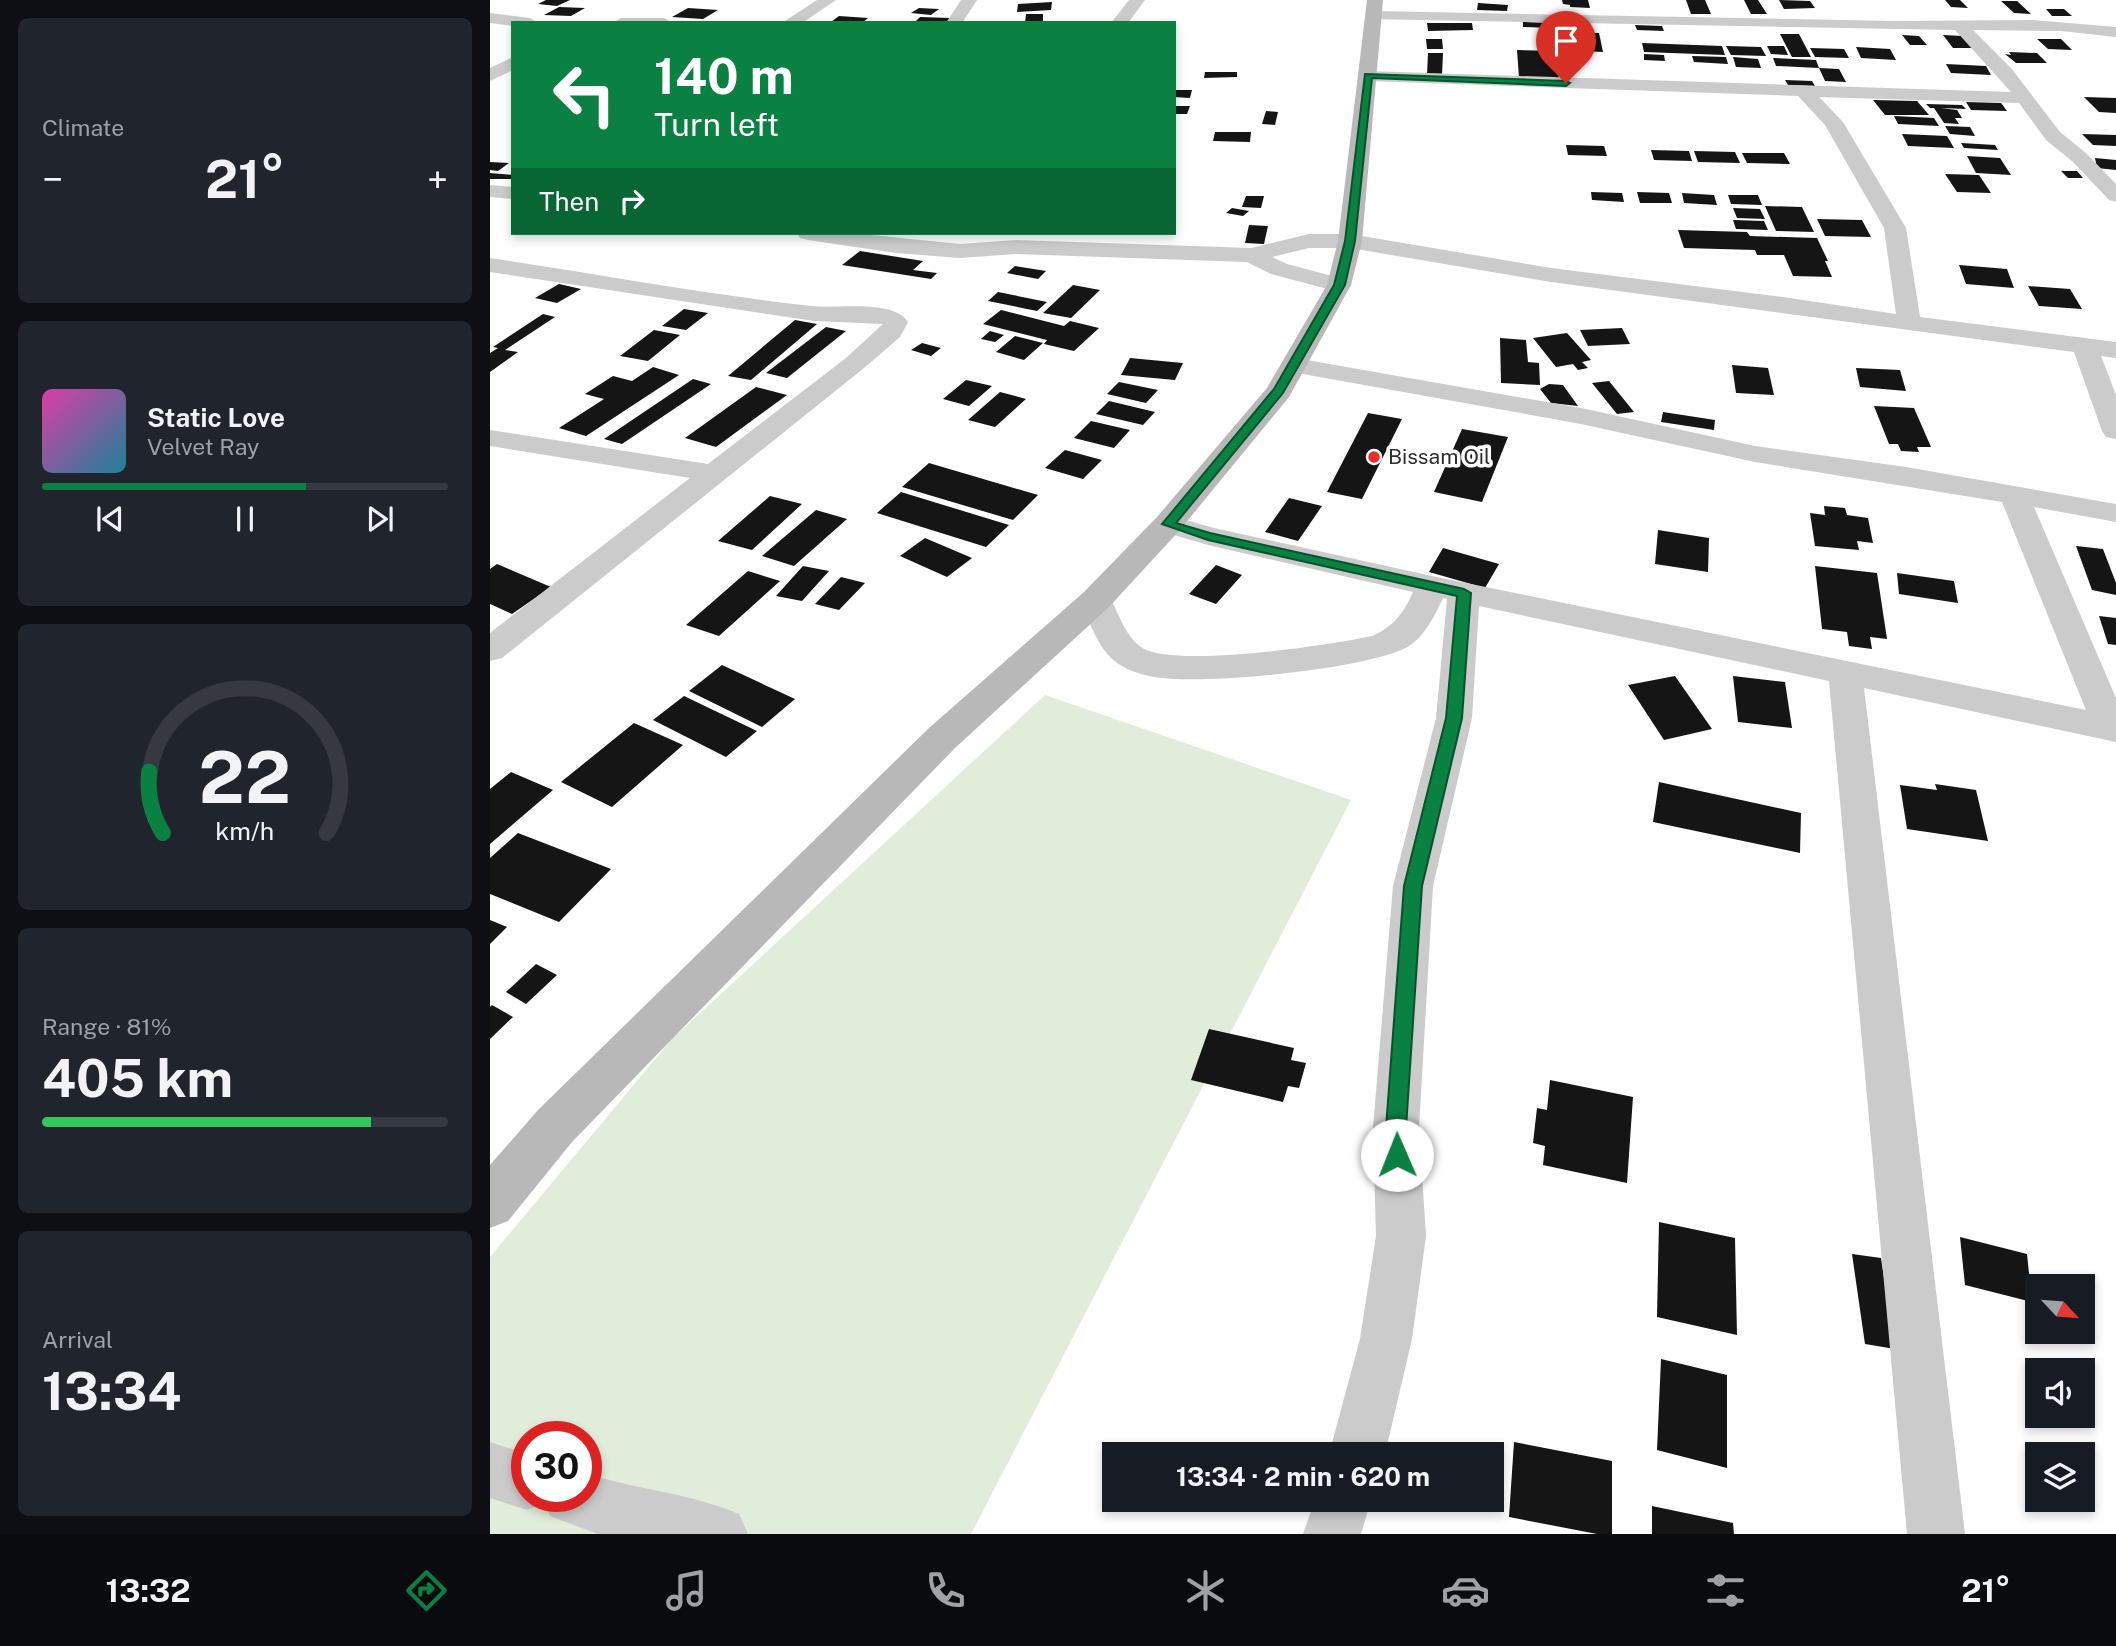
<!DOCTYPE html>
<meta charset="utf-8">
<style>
:root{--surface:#171b24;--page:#20242c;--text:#f1f3f6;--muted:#9ea1a6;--line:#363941;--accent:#0b8043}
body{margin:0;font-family:"Public Sans",sans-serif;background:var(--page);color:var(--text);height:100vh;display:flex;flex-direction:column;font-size:26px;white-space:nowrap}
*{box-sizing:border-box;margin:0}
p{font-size:23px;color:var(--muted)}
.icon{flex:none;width:38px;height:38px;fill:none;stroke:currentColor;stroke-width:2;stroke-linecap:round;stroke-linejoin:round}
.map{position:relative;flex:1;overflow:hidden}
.side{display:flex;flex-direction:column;gap:18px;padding:18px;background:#0d0f14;width:490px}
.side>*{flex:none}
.banner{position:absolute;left:21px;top:21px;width:665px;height:214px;border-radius:0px;box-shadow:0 4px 10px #0003;background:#0b8043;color:#fff;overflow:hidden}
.needle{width:46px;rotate:116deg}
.buttons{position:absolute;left:1535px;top:1274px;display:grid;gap:14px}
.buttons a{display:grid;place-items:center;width:70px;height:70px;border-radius:0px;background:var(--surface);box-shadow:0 4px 10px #0003;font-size:35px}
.speed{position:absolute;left:21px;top:1421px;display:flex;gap:14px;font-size:35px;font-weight:700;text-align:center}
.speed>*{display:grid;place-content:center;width:91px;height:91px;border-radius:50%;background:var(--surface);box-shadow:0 4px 10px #0003;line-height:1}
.speed .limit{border:10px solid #d22;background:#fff;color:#111}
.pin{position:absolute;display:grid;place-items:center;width:60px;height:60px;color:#fff;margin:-72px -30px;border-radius:50% 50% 50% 0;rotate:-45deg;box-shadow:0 0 7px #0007}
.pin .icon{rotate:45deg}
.me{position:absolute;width:77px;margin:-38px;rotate:359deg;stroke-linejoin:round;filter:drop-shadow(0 0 5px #0008)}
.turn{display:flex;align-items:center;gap:24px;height:147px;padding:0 28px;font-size:32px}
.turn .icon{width:91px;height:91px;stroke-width:2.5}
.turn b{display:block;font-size:49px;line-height:60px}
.then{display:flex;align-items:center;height:66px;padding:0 28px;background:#0003;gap:14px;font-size:26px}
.big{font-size:52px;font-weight:700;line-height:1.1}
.side .tile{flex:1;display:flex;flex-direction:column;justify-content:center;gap:10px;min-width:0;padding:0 24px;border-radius:10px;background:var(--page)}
.side .dial{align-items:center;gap:0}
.dial svg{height:182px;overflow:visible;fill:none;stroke:var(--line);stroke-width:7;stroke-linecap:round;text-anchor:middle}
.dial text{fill:var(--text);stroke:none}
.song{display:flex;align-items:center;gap:21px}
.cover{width:84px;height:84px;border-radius:10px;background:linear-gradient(135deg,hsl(320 70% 55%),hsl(190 70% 35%))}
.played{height:7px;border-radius:4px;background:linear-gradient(90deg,var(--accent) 65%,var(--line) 65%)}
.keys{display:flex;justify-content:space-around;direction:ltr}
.heat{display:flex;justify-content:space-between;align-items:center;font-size:38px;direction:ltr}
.charge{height:10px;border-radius:5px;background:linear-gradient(90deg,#34c759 81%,var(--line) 0)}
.trip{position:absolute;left:612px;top:1442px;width:402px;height:70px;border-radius:0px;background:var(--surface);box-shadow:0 4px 10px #0003;font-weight:700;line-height:70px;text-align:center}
.tabs{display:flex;height:112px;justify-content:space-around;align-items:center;background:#090b0e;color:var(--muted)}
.tabs .icon{width:49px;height:49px}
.tabs .selected{color:var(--accent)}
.tabs b{font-size:32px;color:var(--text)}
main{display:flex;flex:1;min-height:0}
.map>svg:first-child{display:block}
.green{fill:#e2ecda;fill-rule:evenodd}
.building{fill:#151515}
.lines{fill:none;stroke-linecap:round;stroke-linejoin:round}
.street{fill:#cbcbcb;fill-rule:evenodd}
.secondary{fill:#b8b8b8;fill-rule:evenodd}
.route{fill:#0b8043;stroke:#07532c;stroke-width:2}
.poi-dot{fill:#eb2e29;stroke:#fff;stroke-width:2.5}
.labels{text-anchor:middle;stroke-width:7;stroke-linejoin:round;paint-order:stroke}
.far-poi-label{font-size:21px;fill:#2e2e2e;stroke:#fff;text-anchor:start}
</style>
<main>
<section class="side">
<div class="tile"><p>Climate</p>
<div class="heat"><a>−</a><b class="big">21°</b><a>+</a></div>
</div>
<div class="tile">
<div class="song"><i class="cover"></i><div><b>Static Love</b><p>Velvet Ray</p></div></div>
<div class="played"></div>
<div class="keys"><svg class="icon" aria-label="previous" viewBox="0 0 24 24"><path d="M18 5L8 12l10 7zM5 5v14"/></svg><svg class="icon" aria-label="pause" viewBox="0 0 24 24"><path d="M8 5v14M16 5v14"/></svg><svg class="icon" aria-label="next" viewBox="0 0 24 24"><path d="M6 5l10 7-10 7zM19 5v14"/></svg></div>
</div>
<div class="tile dial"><svg viewBox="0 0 100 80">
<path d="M14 69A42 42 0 1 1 86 69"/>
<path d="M14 69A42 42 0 0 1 8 42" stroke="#0b8043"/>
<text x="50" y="56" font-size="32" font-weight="700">22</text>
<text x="50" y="72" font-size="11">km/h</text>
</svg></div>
<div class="tile"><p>Range · 81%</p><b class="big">405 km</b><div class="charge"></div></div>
<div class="tile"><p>Arrival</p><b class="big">13:34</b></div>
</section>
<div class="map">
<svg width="1626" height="1534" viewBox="0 0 1626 1534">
<rect width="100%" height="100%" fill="#fff"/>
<path class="green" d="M555 695 861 800 481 1534H0V1257L182 1039ZM37 1437H96V1496H37Z"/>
<g class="building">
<path d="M56 0H80L67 6 48 4Z"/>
<path d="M1072 0H1098L1100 8 1080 7V5L1073 4Z"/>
<path d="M1196 0H1215L1221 14H1201Z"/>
<path d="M1254 0H1268L1277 14H1261Z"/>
<path d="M1289 0 1320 1 1325 8 1294 9Z"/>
<path d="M1455 0H1470L1478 8 1461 7Z"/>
<path d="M1511 1H1527L1541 14 1524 13Z"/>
<path d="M562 2 561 10 527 12 528 4Z"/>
<path d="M988 3 1018 5 1017 11 987 10Z"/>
<path d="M69 7 95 8 81 16 54 15Z"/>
<path d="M198 8 228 10 213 19 182 17Z"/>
<path d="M429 8 449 9 441 15 421 13Z"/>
<path d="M1556 9H1574L1582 16H1562Z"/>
<path d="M536 14H553V23H535Z"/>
<path d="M349 16 378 18 372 23 341 22Z"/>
<path d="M430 17 460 18 456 23H424Z"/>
<path d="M1033 22 1063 23 1064 28 1033 27Z"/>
<path d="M937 23H982L983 30 938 31Z"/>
<path d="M1145 25 1172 26 1174 31 1147 30Z"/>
<path d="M1087 33H1109L1113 52 1091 51Z"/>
<path d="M1290 34H1309L1321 57H1302Z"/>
<path d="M1412 35 1429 36 1437 45H1420Z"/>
<path d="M1453 35 1473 36 1483 48H1463Z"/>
<path d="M936 39H952L953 49H937Z"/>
<path d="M1547 39H1571L1582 50 1558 49Z"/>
<path d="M1152 43 1232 46 1235 55 1154 52Z"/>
<path d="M1236 46 1271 47 1276 56 1241 55Z"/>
<path d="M1277 46H1294L1298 55 1281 54Z"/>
<path d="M1366 47 1400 49 1406 60 1371 58Z"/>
<path d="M1320 48 1354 49 1359 58 1325 57Z"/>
<path d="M1027 50 1065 51 1069 79 1029 78Z"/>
<path d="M1519 52 1547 53 1557 63H1526L1515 54 1521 55Z"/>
<path d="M938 53H953L952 75H937Z"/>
<path d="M1154 54 1174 55 1175 61 1154 60Z"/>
<path d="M1202 56 1236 57 1238 64 1204 62Z"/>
<path d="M1243 57 1268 59 1271 68 1246 67Z"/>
<path d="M1283 58 1326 60 1329 68 1286 66Z"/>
<path d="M1456 64 1496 66 1501 75 1461 73Z"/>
<path d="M1329 68 1349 69 1356 82 1335 81Z"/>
<path d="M715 72H747V77L714 78Z"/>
<path d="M1295 80 1322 81 1325 86 1298 85Z"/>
<path d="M684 90H702L700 98 684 97Z"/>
<path d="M1594 97 1626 98V113L1609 112Z"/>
<path d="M1383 100 1427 101 1439 115H1395Z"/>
<path d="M1476 102 1511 103 1517 111 1481 110Z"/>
<path d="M1436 104 1472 105 1476 109 1451 108 1467 110 1472 118H1465L1469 124 1454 123 1444 108H1440Z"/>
<path d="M684 106H700L697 114H684Z"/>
<path d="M776 111 788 112 785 125 772 124Z"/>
<path d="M1404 116 1444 118 1449 126 1408 124Z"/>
<path d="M1455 126 1480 127 1485 136 1460 134Z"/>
<path d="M725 132H761L760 142 723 141Z"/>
<path d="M1412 134 1457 136 1464 148 1418 146Z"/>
<path d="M1592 134 1626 135V146L1603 145Z"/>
<path d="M1471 143 1505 145 1508 150 1474 148Z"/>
<path d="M1076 145 1114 146 1117 156 1078 155Z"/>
<path d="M1161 150 1199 151 1202 161 1164 160Z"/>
<path d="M1204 151 1245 152 1250 163 1208 162Z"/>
<path d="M1252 153H1294L1300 164 1257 163Z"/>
<path d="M1477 156 1510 158 1521 175 1486 173Z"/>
<path d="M1605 158 1626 160V170L1607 168Z"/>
<path d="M0 162 19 163 8 171 0 170Z"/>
<path d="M1571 171H1587L1593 178H1578Z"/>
<path d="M0 173 23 175V179H0Z"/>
<path d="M1455 174 1489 175 1501 193 1467 192Z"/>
<path d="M1101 192 1132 193 1134 202 1102 200Z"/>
<path d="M1147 192 1179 193 1182 203H1150Z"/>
<path d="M1192 193 1224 195 1227 205 1194 203Z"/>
<path d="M1238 195H1268L1272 205 1241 204Z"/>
<path d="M756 196H774L771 208 752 207Z"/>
<path d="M1275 206 1312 207 1324 232 1286 231Z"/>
<path d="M742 208 759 211 753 216 736 213Z"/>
<path d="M1243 208 1270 209 1275 219 1247 218Z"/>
<path d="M1327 219 1372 220 1381 237 1335 236Z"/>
<path d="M1243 220 1274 221 1278 230 1246 229Z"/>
<path d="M759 225 778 226 774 244 755 243Z"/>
<path d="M1188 230 1257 232 1260 236 1327 238 1338 261H1335L1342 277 1303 276 1294 255H1267L1265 250 1194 248Z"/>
<path d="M370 251 433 261 423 270 447 273 441 279 352 265Z"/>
<path d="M1469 265 1517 269 1524 288 1476 284Z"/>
<path d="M525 266 556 271 548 279 517 273Z"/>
<path d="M69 284 91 289 67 303 45 298Z"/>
<path d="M583 285 610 290 581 318 553 313Z"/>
<path d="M1538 286 1580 289 1592 309 1549 306Z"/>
<path d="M508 292 557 302 547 311 498 301Z"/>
<path d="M194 309 218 313 196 330 172 326Z"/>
<path d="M511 310 574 326 580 321 609 328 584 351 554 344 557 340 493 324Z"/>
<path d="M53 314 65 317 15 350 28 352 0 372V353L8 348 3 347Z"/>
<path d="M305 320 327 324 261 380 238 376Z"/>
<path d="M336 327 356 331 297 378 276 373Z"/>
<path d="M1132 328 1140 344 1098 346 1090 330Z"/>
<path d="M164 330 190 335 158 361 130 356Z"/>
<path d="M500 331 514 335 505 342 491 339Z"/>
<path d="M1077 333 1101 360 1092 362 1098 368 1088 370 1083 364 1066 367 1043 338Z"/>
<path d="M525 336 553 343 534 360 506 352Z"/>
<path d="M1010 338 1036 340 1038 362 1049 363 1050 385 1011 383Z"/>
<path d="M432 343 451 348 441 356 421 350Z"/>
<path d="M640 358 693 363 685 380 631 375Z"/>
<path d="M1242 365 1278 368 1284 395 1246 393Z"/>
<path d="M163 367 189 375 96 436 69 428 114 399 95 394 123 376 142 381Z"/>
<path d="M1366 368 1410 370 1416 391 1370 387Z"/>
<path d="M203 379 221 384 132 444 114 439Z"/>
<path d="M476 380 502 386 479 406 453 399Z"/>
<path d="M1119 381 1144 412 1127 414 1102 383Z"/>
<path d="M629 382 668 390 656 403 617 394Z"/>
<path d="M1059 384 1073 385 1088 406 1061 403 1050 389Z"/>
<path d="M266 387 297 395 226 447 195 438Z"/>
<path d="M510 392 536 399 505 427 478 420Z"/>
<path d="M619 401 665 412 653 425 606 414Z"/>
<path d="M1384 406 1424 408 1441 447H1427L1429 452 1411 451 1408 444H1399Z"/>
<path d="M1173 412 1225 420 1224 430 1171 422Z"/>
<path d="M878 413 912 419 872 499 837 492Z"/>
<path d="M601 421 640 430 624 448 584 438Z"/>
<path d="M972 429 1018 437 992 502 944 492Z"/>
<path d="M575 450 612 460 593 479 555 468Z"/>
<path d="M439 463 548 495 523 520 412 487Z"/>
<path d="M411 492 519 525 496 547 387 513Z"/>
<path d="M280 496 312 504 262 550 228 541Z"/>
<path d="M799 498 832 506 808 541 775 532Z"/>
<path d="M1334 506 1355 508 1357 515 1378 518 1383 543 1367 541 1369 550 1325 546 1320 513 1335 515Z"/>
<path d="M326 510 357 519 304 566 272 556Z"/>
<path d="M1168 530 1219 538 1218 572 1165 564Z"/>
<path d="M435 538 482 558 457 577 410 556Z"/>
<path d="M1586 546 1613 549 1626 583V595L1602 590Z"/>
<path d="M953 548 1009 564 995 588 939 572Z"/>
<path d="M7 564 61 587 22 614 0 604V569Z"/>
<path d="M726 565 752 575 726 604 699 594Z"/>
<path d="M313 566 339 571 312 601 286 596Z"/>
<path d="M1325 566 1387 573 1397 639 1380 637 1382 649 1359 646 1357 632 1332 629Z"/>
<path d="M258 571 290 581 229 636 196 625Z"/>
<path d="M1407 573 1464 581 1468 603 1409 594Z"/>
<path d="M351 577 375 583 349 610 325 604Z"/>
<path d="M1609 616 1626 618V645L1618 644Z"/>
<path d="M232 665 305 699 272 727 199 691Z"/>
<path d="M1185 676 1222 729 1174 740 1138 685Z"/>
<path d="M1243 676 1295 682 1302 728 1248 722Z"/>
<path d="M194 696 267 731 236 757 163 720Z"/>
<path d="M144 723 193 745 122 807 71 782Z"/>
<path d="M21 772 63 790 0 844V789Z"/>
<path d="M1169 782 1311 813 1310 853 1163 822Z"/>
<path d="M1445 784 1486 790 1498 841 1417 829 1410 785 1447 790Z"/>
<path d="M28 833 121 869 69 922 0 894V858Z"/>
<path d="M0 920 17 927 0 944Z"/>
<path d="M46 964 67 975 36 1004 16 992Z"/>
<path d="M2 1005 23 1017 0 1039V1007Z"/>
<path d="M719 1029 804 1048 801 1060 816 1063 809 1088 798 1086 793 1102 701 1080Z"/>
<path d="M1060 1080 1143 1097 1137 1183 1053 1165 1055 1146 1043 1143 1047 1108 1057 1110Z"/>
<path d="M1169 1222 1245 1238 1247 1335 1167 1317Z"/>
<path d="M1470 1237 1537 1254 1542 1302 1475 1285Z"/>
<path d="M1362 1254 1391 1258 1405 1349 1375 1344Z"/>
<path d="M1171 1359 1237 1375V1468L1167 1450Z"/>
<path d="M1024 1442 1122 1461V1534H1107L1019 1517Z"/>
<path d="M1162 1506 1243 1523 1244 1534H1162Z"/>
</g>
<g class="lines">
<g class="street">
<path d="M327 0H346L312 23H292Z"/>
<path d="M471 0H487L472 23H456Z"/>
<path d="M639 0H655L638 23H621Z"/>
<path d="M884 11 1403 21 1543 20 1626 27V37L1571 31 1483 30 1521 68 1570 132 1597 154 1626 184V202L1619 200 1583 162 1556 140 1529 103 1329 97 1353 122 1416 228 1430 317 1626 342V358L1611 356 1626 395V439L1616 437 1612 431 1584 352 1061 282 860 248H819L782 257 797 264 857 280 861 285 857 290 849 292 781 274 757 262 526 254 470 258 406 253 318 240 310 238 307 233H362L470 244 526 240 761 248 819 234H860L1061 268 1293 297 1406 314 1394 228 1335 125 1308 96 878 81 869 76 878 71 1521 92 1465 30 878 19 876 16 878 13Z"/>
<path d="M0 13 40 18 48 23H23V26L0 23Z"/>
<path d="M131 18H174L182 23H123Z"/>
<path d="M23 57V70L0 81V68Z"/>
<path d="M0 185 23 187V199L0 197Z"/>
<path d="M0 258C107 274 214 294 322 306 347 309 403 299 418 322L410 337 374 368 12 658 0 661V633L200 478 0 446V430L218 464 356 358 393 324 324 321 0 272Z"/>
<path d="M805 358 1091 408 1265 446 1416 467 1626 504V522L1544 507 1626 698V742L1374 688 1475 1534H1417L1339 681 989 606 982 718 943 886 929 1128 936 1236 922 1339 895 1454H839L870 1339 886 1236 883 1128 903 886 946 718 957 599 953 598C945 615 935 636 919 646 881 669 719 684 673 678 660 677 643 673 632 666 609 654 600 622 590 600L595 593 606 590 617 593C629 611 633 634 651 647 682 669 841 645 882 636 903 627 914 613 923 592L718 545 667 530 663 524 667 518 678 515 724 528 942 576 1596 710 1512 502 1265 462 1091 424 796 371 792 366 796 361Z"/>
<path d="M0 1442 37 1454V1496H96V1473C146 1490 201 1493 249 1514L258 1534H108L60 1516 55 1503 37 1510 0 1498Z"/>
<path d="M825 1500H881L871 1534H813Z"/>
</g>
<path class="secondary" d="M877 0H893L872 241 861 285 799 397 689 531 618 608 465 748 82 1142 18 1221 0 1228V1165L48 1110 439 728 594 592 667 517 777 388 837 285 848 241Z"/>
</g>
<path class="route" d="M875 74 1076 81 1080 83 1076 86 882 78 865 241 855 285 793 393 686 523 720 533 974 589 981 593 972 718 932 886 916 1128 917 1155 914 1162 907 1165 900 1162 897 1155 896 1128 914 886 956 718 967 596 718 540 672 524 784 389 844 285 855 241Z"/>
<circle class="poi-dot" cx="884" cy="457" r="7"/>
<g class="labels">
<g class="far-poi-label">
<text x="898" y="464">Bissam Oil</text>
</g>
</g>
</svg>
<div class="buttons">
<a><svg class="needle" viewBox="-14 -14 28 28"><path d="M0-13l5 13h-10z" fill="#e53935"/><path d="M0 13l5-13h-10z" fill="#9ea1a6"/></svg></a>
<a><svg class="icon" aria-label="sound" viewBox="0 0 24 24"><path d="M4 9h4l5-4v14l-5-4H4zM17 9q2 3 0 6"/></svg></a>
<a><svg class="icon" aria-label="layers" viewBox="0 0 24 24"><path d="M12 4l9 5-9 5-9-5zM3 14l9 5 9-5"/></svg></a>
</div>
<div class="speed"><div class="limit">30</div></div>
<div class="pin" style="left:1076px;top:83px;background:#d93025"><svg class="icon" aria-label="arrive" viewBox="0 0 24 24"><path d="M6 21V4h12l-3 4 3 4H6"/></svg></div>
<svg class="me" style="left:907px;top:1155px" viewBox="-20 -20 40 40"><circle r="19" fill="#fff"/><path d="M0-13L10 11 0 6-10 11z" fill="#0b8043"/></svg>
<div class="trip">13:34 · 2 min · 620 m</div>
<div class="banner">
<div class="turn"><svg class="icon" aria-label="left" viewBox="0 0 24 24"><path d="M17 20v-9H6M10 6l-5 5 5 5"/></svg><div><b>140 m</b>Turn left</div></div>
<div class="then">Then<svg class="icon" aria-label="right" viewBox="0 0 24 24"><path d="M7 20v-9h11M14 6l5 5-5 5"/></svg></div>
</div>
</div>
</main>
<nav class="tabs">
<b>13:32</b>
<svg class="icon selected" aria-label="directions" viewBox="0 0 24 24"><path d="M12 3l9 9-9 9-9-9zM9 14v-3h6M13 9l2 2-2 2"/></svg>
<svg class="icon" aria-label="music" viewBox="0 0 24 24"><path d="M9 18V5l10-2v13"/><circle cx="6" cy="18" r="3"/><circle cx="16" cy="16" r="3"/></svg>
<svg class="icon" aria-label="phone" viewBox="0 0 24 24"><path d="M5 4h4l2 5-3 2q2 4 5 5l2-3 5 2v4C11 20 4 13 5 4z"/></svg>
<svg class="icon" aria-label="climate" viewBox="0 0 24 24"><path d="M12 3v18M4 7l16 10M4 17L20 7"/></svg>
<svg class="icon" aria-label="car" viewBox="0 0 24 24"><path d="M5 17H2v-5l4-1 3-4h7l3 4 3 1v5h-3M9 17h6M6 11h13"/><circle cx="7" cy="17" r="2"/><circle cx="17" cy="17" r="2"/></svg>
<svg class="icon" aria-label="filters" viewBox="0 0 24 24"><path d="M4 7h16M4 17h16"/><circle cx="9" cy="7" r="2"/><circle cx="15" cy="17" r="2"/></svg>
<b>21°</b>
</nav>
